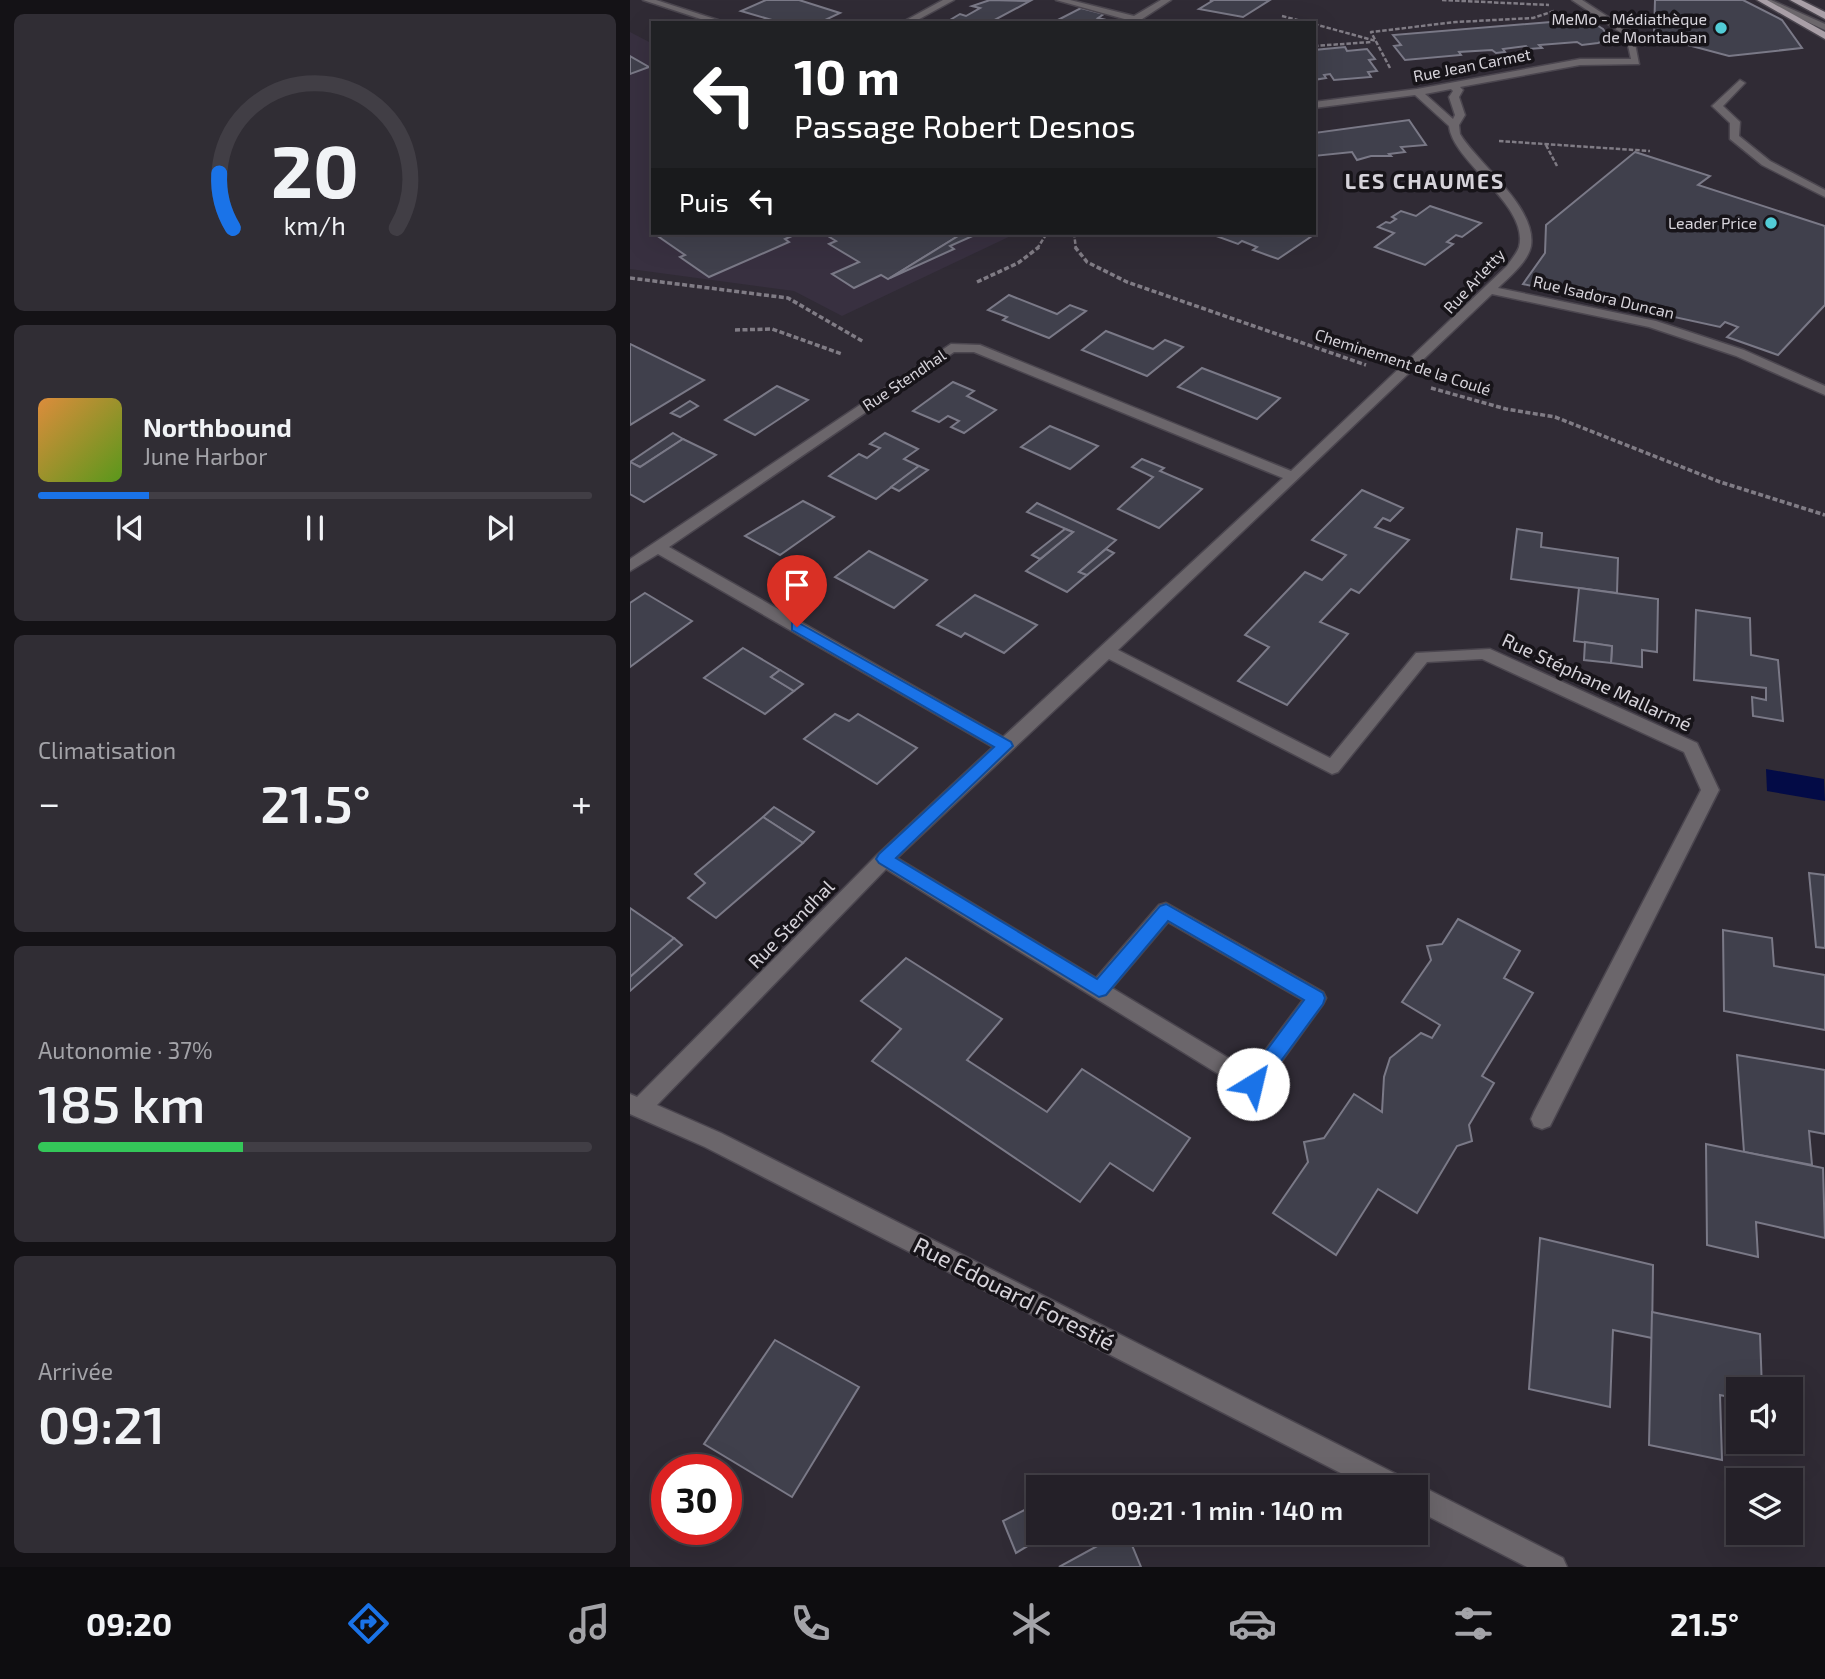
<!DOCTYPE html>
<html lang="fr">
<meta charset="utf-8">
<style>
:root{--surface:#242028;--page:#302d34;--text:#f1f3f6;--muted:#a3a3a8;--line:#413e45;--accent:#1a73e8}
body{margin:0;font-family:"Exo 2",sans-serif;background:var(--page);color:var(--text);height:100vh;display:flex;flex-direction:column;font-size:26px;white-space:nowrap}
*{box-sizing:border-box;margin:0}
p{font-size:23px;color:var(--muted)}
.icon{flex:none;width:38px;height:38px;fill:none;stroke:currentColor;stroke-width:2;stroke-linecap:round;stroke-linejoin:round}
.map{position:relative;flex:1;overflow:hidden}
.panel{display:flex;flex-direction:column;gap:14px;padding:14px;background:#141216;width:630px}
.panel>*{flex:none}
.banner{position:absolute;left:21px;top:21px;width:665px;height:214px;border-radius:0px;box-shadow:0 7px 28px #0002,0 0 0 2px var(--line);background:#202124;color:#fff;overflow:hidden}
.controls{position:absolute;left:1096px;top:1377px;display:grid;gap:14px}
.controls a{display:grid;place-items:center;width:77px;height:77px;border-radius:0px;background:var(--surface);box-shadow:0 7px 28px #0002,0 0 0 2px var(--line);font-size:35px}
.speed{position:absolute;left:21px;top:1454px;display:flex;gap:14px;font-size:35px;font-weight:700;text-align:center}
.speed>*{display:grid;place-content:center;width:91px;height:91px;border-radius:50%;background:var(--surface);box-shadow:0 7px 28px #0002,0 0 0 2px var(--line);line-height:1}
.speed .limit{border:10px solid #d22;background:#fff;color:#111}
.pin{position:absolute;display:grid;place-items:center;width:60px;height:60px;color:#fff;margin:-72px -30px;border-radius:50% 50% 50% 0;rotate:-45deg;box-shadow:0 0 7px #0007}
.pin .icon{rotate:45deg}
.me{position:absolute;width:77px;margin:-38px;rotate:36deg;stroke-linejoin:round;filter:drop-shadow(0 0 5px #0008)}
.turn{display:flex;align-items:center;gap:24px;height:147px;padding:0 28px;font-size:32px}
.turn .icon{width:91px;height:91px;stroke-width:2.5}
.turn b{display:block;font-size:49px;line-height:60px}
.then{display:flex;align-items:center;height:66px;padding:0 28px;background:#0003;gap:14px;font-size:26px}
.big{font-size:52px;font-weight:600;line-height:1.1}
.panel .card{flex:1;display:flex;flex-direction:column;justify-content:center;gap:10px;min-width:0;padding:0 24px;border-radius:10px;background:var(--page)}
.panel .dial{align-items:center;gap:0}
.dial svg{height:182px;overflow:visible;fill:none;stroke:var(--line);stroke-width:7;stroke-linecap:round;text-anchor:middle}
.dial text{fill:var(--text);stroke:none}
.song{display:flex;align-items:center;gap:21px}
.cover{width:84px;height:84px;border-radius:10px;background:linear-gradient(135deg,hsl(30 70% 55%),hsl(90 70% 35%))}
.played{height:7px;border-radius:4px;background:linear-gradient(90deg,var(--accent) 20%,var(--line) 20%)}
.keys{display:flex;justify-content:space-around;direction:ltr}
.heat{display:flex;justify-content:space-between;align-items:center;font-size:38px;direction:ltr}
.charge{height:10px;border-radius:5px;background:linear-gradient(90deg,#34c759 37%,var(--line) 0)}
.trip{position:absolute;left:396px;top:1475px;width:402px;height:70px;border-radius:0px;background:var(--surface);box-shadow:0 7px 28px #0002,0 0 0 2px var(--line);font-weight:600;line-height:70px;text-align:center}
.dock{display:flex;height:112px;justify-content:space-around;align-items:center;background:#0e0d10;color:var(--muted)}
.dock .icon{width:49px;height:49px}
.dock .active{color:var(--accent)}
.dock b{font-size:32px;color:var(--text)}
main{display:flex;flex:1;min-height:0}
.map>svg:first-child{display:block}
.built{fill:#383040}
.water{fill:#030b46}
.building{fill:#40404c;stroke:#7a7987;stroke-width:2}
.lines{fill:none;stroke-linecap:round;stroke-linejoin:round}
.minor-casing{stroke:#4b464f;stroke-width:3}
.major-casing{stroke:#4b464f;stroke-width:3}
.path-far1{stroke:#807c85;stroke-width:2.5;stroke-dasharray:4.5 2;stroke-linecap:butt}
.path{stroke:#807c85;stroke-width:3.5;stroke-dasharray:5 2.5;stroke-linecap:butt}
.minor{fill:#6b666b;fill-rule:evenodd}
.major{fill:#a99fa7;fill-rule:evenodd}
.route{fill:#1a73e8;stroke:#114b97;stroke-width:2}
.poi-dot{fill:#52ccd6;stroke:#171419;stroke-width:2.5}
.labels{text-anchor:middle;stroke-width:7;stroke-linejoin:round;paint-order:stroke}
.far-poi-label{font-size:16px;fill:#d6d3da;stroke:#171419;text-anchor:end}
.far-street-label{font-size:16px;fill:#d6d3da;stroke:#171419}
.street-label{font-size:19px;fill:#d6d3da;stroke:#171419}
.far-district-label{font-size:21px;font-weight:bold;letter-spacing:2px;fill:#d6d3da;stroke:#171419}
.near-street-label{font-size:23px;fill:#d6d3da;stroke:#171419}
</style>
<main>
<section class="panel">
<div class="card dial"><svg viewBox="0 0 100 80">
<path d="M14 69A42 42 0 1 1 86 69"/>
<path d="M14 69A42 42 0 0 1 8 45" stroke="#1a73e8"/>
<text x="50" y="56" font-size="32" font-weight="700">20</text>
<text x="50" y="72" font-size="11">km/h</text>
</svg></div>
<div class="card">
<div class="song"><i class="cover"></i><div><b>Northbound</b><p>June Harbor</p></div></div>
<div class="played"></div>
<div class="keys"><svg class="icon" aria-label="previous" viewBox="0 0 24 24"><path d="M18 5L8 12l10 7zM5 5v14"/></svg><svg class="icon" aria-label="pause" viewBox="0 0 24 24"><path d="M8 5v14M16 5v14"/></svg><svg class="icon" aria-label="next" viewBox="0 0 24 24"><path d="M6 5l10 7-10 7zM19 5v14"/></svg></div>
</div>
<div class="card"><p>Climatisation</p>
<div class="heat"><a>−</a><b class="big">21.5°</b><a>+</a></div>
</div>
<div class="card"><p>Autonomie · 37%</p><b class="big">185 km</b><div class="charge"></div></div>
<div class="card"><p>Arrivée</p><b class="big">09:21</b></div>
</section>
<div class="map">
<svg width="1195" height="1567" viewBox="0 0 1195 1567">
<rect width="100%" height="100%" fill="#302b35"/>
<path class="built" d="M0 32 23 44V233H387L212 316 164 291 0 269Z"/>
<path class="water" d="M1136 769 1194 779 1195 801 1137 791Z"/>
<g class="building">
<path d="M136 0H169L210 13 189 23H152L111 11Z"/>
<path d="M360 0 400 1 359 23H315L330 14 336 16 350 8 342 6Z"/>
<path d="M580 0H640L613 17 569 9 582 1Z"/>
<path d="M1025 0H1113L1152 20 1172 48 1099 56 1024 36Z"/>
<path d="M451 8 474 14 468 18 476 20 471 23H422Z"/>
<path d="M957 19 973 29 977 35 975 40 968 43 952 45 947 42 909 45 912 48 899 49 896 46 873 49 875 52 866 53 862 50 829 52 831 55 775 60 764 46 771 45 763 35Z"/>
<path d="M715 47 717 51 737 49 745 59 739 60 747 71 738 72 741 77 704 80 700 74 694 75 696 78 684 80V50Z"/>
<path d="M0 56 19 67 0 74Z"/>
<path d="M779 120 796 145 771 147 775 152 759 154 761 156H741L727 160 722 152 684 156V133Z"/>
<path d="M1005 152 1080 176 1068 185 1195 226V305L1148 355 1097 337 1108 327 1095 322 1090 327 893 284 915 253 916 225Z"/>
<path d="M800 206 851 223 832 237 826 235 817 242 823 244 795 265 745 247 764 233 748 227 756 222 760 223 766 219 762 217 771 211 786 216Z"/>
<path d="M39 233H169L155 239 159 242 79 277 50 257 55 255 29 237Z"/>
<path d="M193 233H333L258 279 251 275 224 288 202 274 229 262 199 244 206 241Z"/>
<path d="M333 233 345 235 320 246 324 249 260 278Z"/>
<path d="M590 233H674L682 236 648 259 623 250 627 247 612 241 608 244 586 236Z"/>
<path d="M379 295 427 314 440 305 456 311 419 338 373 320 377 317 358 310Z"/>
<path d="M476 331 523 349 535 340 553 347 517 376 452 350Z"/>
<path d="M0 344 74 380 0 425Z"/>
<path d="M572 368 650 398 627 419 548 387Z"/>
<path d="M323 382 344 391 337 396 366 410 334 433 321 427 329 421 318 416 309 422 283 411Z"/>
<path d="M147 386 178 400 125 435 95 420Z"/>
<path d="M60 401 68 406 50 417 41 413Z"/>
<path d="M420 426 468 446 440 469 391 447Z"/>
<path d="M43 433 53 439 10 467 0 462Z"/>
<path d="M255 433 288 449 274 459 289 466 246 499 199 476 229 454 237 458 250 448 240 444Z"/>
<path d="M53 439 86 455 14 502 0 494V462L10 467Z"/>
<path d="M512 459 534 468 530 471 572 489 529 528 488 509 523 477 502 467Z"/>
<path d="M289 466 298 470 269 491 261 487Z"/>
<path d="M732 490 773 508 760 521 753 518 745 527 779 540 729 593 721 589 690 622 718 634 657 705 608 681 639 647 615 635 675 572 692 580 716 555 682 540Z"/>
<path d="M173 501 204 517 150 555 115 536Z"/>
<path d="M407 503 486 540 449 572 457 575 437 592 396 571 443 532 397 512Z"/>
<path d="M435 529 443 532 410 559 402 555Z"/>
<path d="M887 529 912 533 911 547 988 558 987 593 881 579Z"/>
<path d="M476 549 484 553 457 575 449 572Z"/>
<path d="M239 551 297 580 264 608 205 577Z"/>
<path d="M949 588 1028 599 1027 652 1012 650V667L981 663 982 646 944 641Z"/>
<path d="M15 593 62 621 0 667V603Z"/>
<path d="M345 595 407 625 374 653 335 633 331 637 307 625Z"/>
<path d="M1066 610 1120 618 1121 655 1148 660 1153 721 1123 716 1122 697 1136 700V688L1064 680Z"/>
<path d="M955 642 982 646 981 663 954 660Z"/>
<path d="M113 648 150 670 141 677 164 691 135 714 74 678Z"/>
<path d="M150 670 173 684 164 691 141 677Z"/>
<path d="M205 714 219 721 228 714 287 748 247 784 174 739Z"/>
<path d="M144 807 184 832 173 843 133 817Z"/>
<path d="M133 817 173 843 86 918 58 898 75 883 65 874Z"/>
<path d="M1179 873 1195 875V948L1186 947Z"/>
<path d="M0 908 44 938 0 977Z"/>
<path d="M828 919 890 951 874 978 903 993 852 1076 864 1083 839 1125 842 1141 827 1146 787 1213 748 1189 706 1255 643 1213 678 1162 674 1142 694 1138 724 1094 752 1112 754 1077 760 1058 791 1033 802 1038 810 1025 772 1002 801 960 797 946 812 944Z"/>
<path d="M1093 930 1142 938 1144 966 1195 975V1030L1094 1011Z"/>
<path d="M44 938 52 945 0 991V977Z"/>
<path d="M276 958 372 1019 337 1060 417 1112 452 1069 560 1138 523 1191 480 1163 450 1202 242 1061 271 1029 231 1001Z"/>
<path d="M1107 1055 1195 1070V1134L1179 1131 1182 1165 1114 1152Z"/>
<path d="M1076 1144 1193 1168 1195 1238 1126 1222 1128 1257 1077 1245Z"/>
<path d="M910 1238 1023 1265 1022 1338 983 1330 980 1407 899 1389Z"/>
<path d="M1022 1312 1130 1334 1132 1390H1108V1399L1090 1395 1092 1460 1019 1445Z"/>
<path d="M145 1340 229 1387 162 1497 74 1444Z"/>
<path d="M408 1503V1533H419L386 1553 373 1521Z"/>
<path d="M491 1533H497L511 1567H429Z"/>
</g>
<g class="lines">
<g class="minor-casing">
<g id="minor">
<path d="M13 0H26L97 23H83Z"/>
<path d="M313 0H324L282 23H271Z"/>
<path d="M426 0H440L504 16 531 0H541L506 23H495L498 20Z"/>
<path d="M942 0H952L1003 33 1009 64 950 65 830 87 833 90 829 97 835 115 829 125 830 134C848 164 907 207 901 246 898 262 879 277 868 288L1026 321 1114 350 1195 386V395L1106 356 1019 327 862 294 488 650 700 758 786 653 860 649 1067 743 1089 790 920 1126 912 1129 904 1126 901 1119 904 1112 1071 790 1054 752 852 659 797 662 708 772 702 774 479 659 267 858 466 978 529 905 536 903 693 992 696 998 693 1004 630 1091 623 1094 616 1091 256 869 27 1105 91 1133 776 1479 779 1487 786 1484 795 1488 933 1558 937 1567H897L786 1510V1488H740L75 1147 0 1114V1094L7 1097 248 854 363 747 28 554 0 571V559L321 344 350 345 661 471 877 266C881 260 887 253 889 247 900 205 823 163 819 126L785 95 684 108V102L787 89 950 59H1001L996 36ZM821 89 823 91 819 97 825 115 823 119 795 94ZM324 352H344L653 478 373 737 39 547ZM538 922 673 1000 620 1071 482 988Z"/>
<path d="M1130 0H1141L1195 24V30Z"/>
<path d="M1110 80 1115 83 1093 106 1110 122 1109 136 1140 161 1195 190V197L1132 165 1100 139V123L1082 106Z"/>
</g>
</g>
<g class="major-casing">
<g id="major">
<path d="M1127 0H1137L1195 32V39Z"/>
<path d="M1160 0H1171L1195 12V19Z"/>
</g>
</g>
<g class="path-far1">
<path d="M812 0 919 5"/>
<path d="M652 16 679 23"/>
<path d="M684 24 746 41"/>
<path d="M684 46 742 42"/>
<path d="M760 68 741 32 826 22 903 18 924 11"/>
<path d="M869 141 1020 151"/>
<path d="M916 145 927 166"/>
<path d="M444 233 446 249"/>
<path d="M407 249 417 233"/>
</g>
<g class="path">
<path d="M445 247 457 262 497 282 736 365"/>
<path d="M0 278 158 298 234 342"/>
<path d="M347 282 388 263 409 247"/>
<path d="M105 330 142 329 212 354"/>
<path d="M801 388 876 409 925 417 1090 482 1195 515"/>
</g>
<use href="#minor" class="minor"/>
<use href="#major" class="major"/>
</g>
<path class="route" d="M167 622 381 742 383 746 266 858 467 979 530 906 536 904 693 993 695 998 693 1004 629 1091 623 1093 616 1091 613 1084 616 1078 674 1000 538 921 476 995 469 997 249 863 246 859 249 854 364 747 162 630V623Z"/>
<g class="poi-dot">
<circle cx="1091" cy="28" r="7"/>
<circle cx="1141" cy="223" r="7"/>
</g>
<g class="labels">
<g class="far-poi-label">
<text x="1077" y="25">MeMo - Médiathèque<tspan x="1077" dy="18">de Montauban</tspan></text>
<text x="1127" y="229">Leader Price</text>
</g>
<g class="far-street-label">
<text transform="translate(842 65) rotate(-11)" y="6">Rue Jean Carmet</text>
<text transform="translate(844 281) rotate(-47)" y="6">Rue Arletty</text>
<text transform="translate(974 297) rotate(13)" y="6">Rue Isadora Duncan</text>
<text transform="translate(773 362) rotate(18)" y="6">Cheminement de la Coulé</text>
<text transform="translate(274 380) rotate(-34)" y="6">Rue Stendhal</text>
</g>
<g class="street-label">
<text transform="translate(967 682) rotate(25)" y="7">Rue Stéphane Mallarmé</text>
<text transform="translate(161 924) rotate(-46)" y="7">Rue Stendhal</text>
</g>
<g class="far-district-label">
<text x="795" y="189">LES CHAUMES</text>
</g>
<g class="near-street-label">
<text transform="translate(384 1294) rotate(27)" y="8">Rue Edouard Forestié</text>
</g>
</g>
</svg>
<div class="controls">
<a><svg class="icon" aria-label="sound" viewBox="0 0 24 24"><path d="M4 9h4l5-4v14l-5-4H4zM17 9q2 3 0 6"/></svg></a>
<a><svg class="icon" aria-label="layers" viewBox="0 0 24 24"><path d="M12 4l9 5-9 5-9-5zM3 14l9 5 9-5"/></svg></a>
</div>
<div class="speed"><div class="limit">30</div></div>
<div class="pin" style="left:167px;top:627px;background:#d93025"><svg class="icon" aria-label="arrive" viewBox="0 0 24 24"><path d="M6 21V4h12l-3 4 3 4H6"/></svg></div>
<svg class="me" style="left:623px;top:1084px" viewBox="-20 -20 40 40"><circle r="19" fill="#fff"/><path d="M0-13L10 11 0 6-10 11z" fill="#1a73e8"/></svg>
<div class="trip">09:21 · 1 min · 140 m</div>
<div class="banner">
<div class="turn"><svg class="icon" aria-label="left" viewBox="0 0 24 24"><path d="M17 20v-9H6M10 6l-5 5 5 5"/></svg><div><b>10 m</b>Passage Robert Desnos</div></div>
<div class="then">Puis<svg class="icon" aria-label="left" viewBox="0 0 24 24"><path d="M17 20v-9H6M10 6l-5 5 5 5"/></svg></div>
</div>
</div>
</main>
<nav class="dock">
<b>09:20</b>
<svg class="icon active" aria-label="directions" viewBox="0 0 24 24"><path d="M12 3l9 9-9 9-9-9zM9 14v-3h6M13 9l2 2-2 2"/></svg>
<svg class="icon" aria-label="music" viewBox="0 0 24 24"><path d="M9 18V5l10-2v13"/><circle cx="6" cy="18" r="3"/><circle cx="16" cy="16" r="3"/></svg>
<svg class="icon" aria-label="phone" viewBox="0 0 24 24"><path d="M5 4h4l2 5-3 2q2 4 5 5l2-3 5 2v4C11 20 4 13 5 4z"/></svg>
<svg class="icon" aria-label="climate" viewBox="0 0 24 24"><path d="M12 3v18M4 7l16 10M4 17L20 7"/></svg>
<svg class="icon" aria-label="car" viewBox="0 0 24 24"><path d="M5 17H2v-5l4-1 3-4h7l3 4 3 1v5h-3M9 17h6M6 11h13"/><circle cx="7" cy="17" r="2"/><circle cx="17" cy="17" r="2"/></svg>
<svg class="icon" aria-label="filters" viewBox="0 0 24 24"><path d="M4 7h16M4 17h16"/><circle cx="9" cy="7" r="2"/><circle cx="15" cy="17" r="2"/></svg>
<b>21.5°</b>
</nav>
